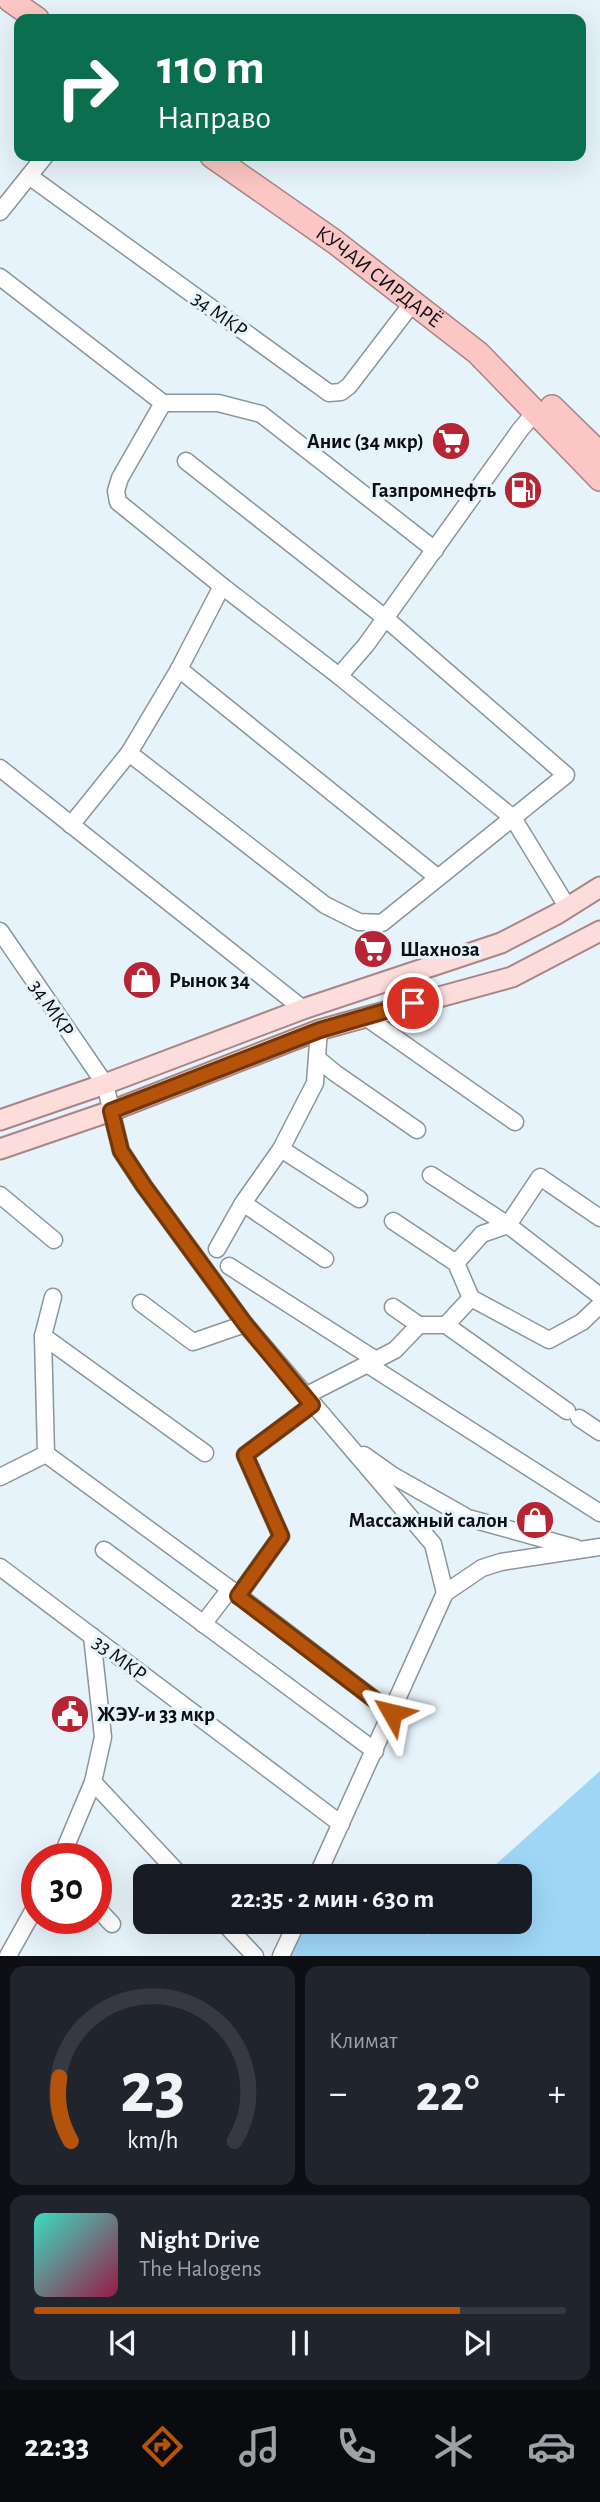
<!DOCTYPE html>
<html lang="ru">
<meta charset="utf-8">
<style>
:root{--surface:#171b24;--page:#20242c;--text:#f1f3f6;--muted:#9ea1a6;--line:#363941;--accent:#b45309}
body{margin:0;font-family:"Alegreya Sans",sans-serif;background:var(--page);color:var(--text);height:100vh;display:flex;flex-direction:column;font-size:26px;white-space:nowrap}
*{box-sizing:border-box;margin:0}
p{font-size:23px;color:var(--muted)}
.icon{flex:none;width:38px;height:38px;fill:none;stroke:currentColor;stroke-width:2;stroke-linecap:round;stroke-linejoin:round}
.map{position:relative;height:1956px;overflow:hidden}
.sheet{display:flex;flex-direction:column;gap:10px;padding:10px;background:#0d0f14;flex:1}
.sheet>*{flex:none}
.guide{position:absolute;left:14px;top:14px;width:572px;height:147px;border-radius:14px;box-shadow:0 7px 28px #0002;background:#0b6e4f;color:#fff;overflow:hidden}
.speed{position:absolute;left:21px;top:1843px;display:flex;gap:14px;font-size:35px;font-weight:700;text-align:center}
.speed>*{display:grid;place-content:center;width:91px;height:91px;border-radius:50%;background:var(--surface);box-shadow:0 7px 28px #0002;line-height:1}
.speed .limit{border:10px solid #d22;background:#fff;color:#111}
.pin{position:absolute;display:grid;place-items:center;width:60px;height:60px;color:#fff;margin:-30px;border:4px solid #fff;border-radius:50%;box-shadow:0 2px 7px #0007}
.me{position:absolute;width:77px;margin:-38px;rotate:307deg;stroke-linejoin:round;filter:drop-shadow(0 0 5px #0008)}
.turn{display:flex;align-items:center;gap:24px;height:147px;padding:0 28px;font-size:32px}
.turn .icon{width:91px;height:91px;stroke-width:2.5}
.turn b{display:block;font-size:49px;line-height:60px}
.big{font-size:52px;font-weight:700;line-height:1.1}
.sheet .widget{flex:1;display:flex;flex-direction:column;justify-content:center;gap:10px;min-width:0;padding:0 24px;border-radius:14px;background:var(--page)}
.sheet .dial{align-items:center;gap:0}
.dial svg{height:182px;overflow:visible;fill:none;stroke:var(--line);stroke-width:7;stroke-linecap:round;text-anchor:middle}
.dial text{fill:var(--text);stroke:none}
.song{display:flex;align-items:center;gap:21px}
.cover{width:84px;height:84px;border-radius:10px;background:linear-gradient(135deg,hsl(170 70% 55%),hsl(340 70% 35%))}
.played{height:7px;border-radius:4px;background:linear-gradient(90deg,var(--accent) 80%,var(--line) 80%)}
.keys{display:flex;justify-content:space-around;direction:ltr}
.heat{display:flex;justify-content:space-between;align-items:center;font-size:38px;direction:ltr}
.sheet .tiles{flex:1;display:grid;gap:10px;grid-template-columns:1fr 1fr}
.widget:last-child{grid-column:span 2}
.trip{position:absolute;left:133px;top:1864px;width:399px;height:70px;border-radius:14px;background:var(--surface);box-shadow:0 7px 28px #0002;font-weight:700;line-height:70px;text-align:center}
.dock{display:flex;height:112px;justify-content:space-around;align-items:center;background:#090b0e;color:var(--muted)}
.dock .icon{width:49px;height:49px}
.dock .current{color:var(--accent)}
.dock b{font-size:32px;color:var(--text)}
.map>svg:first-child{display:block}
.green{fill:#9fd6f6}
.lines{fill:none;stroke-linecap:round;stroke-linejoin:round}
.minor-casing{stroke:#8a959c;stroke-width:19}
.major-casing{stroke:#a78685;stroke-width:23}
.highway-casing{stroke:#a78685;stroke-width:26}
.minor{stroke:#fff;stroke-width:16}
.major{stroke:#fddddb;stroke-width:19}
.highway{stroke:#fbc6c3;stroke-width:23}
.route-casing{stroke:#753606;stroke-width:18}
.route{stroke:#b45309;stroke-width:12}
.labels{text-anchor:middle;stroke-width:6;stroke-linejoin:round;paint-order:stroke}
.street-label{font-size:21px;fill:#0c0f12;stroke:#e7f3fb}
.poi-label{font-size:21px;font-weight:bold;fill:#0c0f12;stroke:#e7f3fb;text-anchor:end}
</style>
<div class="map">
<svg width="600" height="1956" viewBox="0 0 600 1956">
<rect width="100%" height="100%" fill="#e7f3fb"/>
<path class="green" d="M600 1771V1956H289L305 1922H407L428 1935 441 1922H520V1876H483Z"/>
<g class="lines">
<g class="minor-casing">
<g id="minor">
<path d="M29 176 329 393 341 392 349 386 414 301"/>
<path d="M0 212 45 156"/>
<path d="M0 277 163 403 120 478 116 491 118 502 222 586 179 669 129 753 71 825"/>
<path d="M163 403H218L261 414 435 550"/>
<path d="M222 586 339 676 513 818 568 908"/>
<path d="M179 669 437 877"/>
<path d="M339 676 366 645 520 430 536 411"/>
<path d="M129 753 325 905 359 922 382 923 566 775 384 617 186 461"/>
<path d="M0 768 303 1009"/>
<path d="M0 931 105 1084 121 1151 144 1186 245 1324 433 1544 445 1593"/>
<path d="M364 1016 515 1122"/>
<path d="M319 1030 315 1083 281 1149 359 1199"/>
<path d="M318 1059 335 1073 417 1130"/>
<path d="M431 1175 508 1225 600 1296"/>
<path d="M0 1195 54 1240"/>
<path d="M243 1203 325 1259"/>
<path d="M393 1221 456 1263 471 1298"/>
<path d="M217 1249 243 1203 281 1149"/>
<path d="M456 1263 482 1234 508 1225 540 1177 600 1218"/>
<path d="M229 1266 376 1360"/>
<path d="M141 1303 193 1342 245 1324"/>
<path d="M393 1307 419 1325"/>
<path d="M446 1325 567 1411"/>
<path d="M43 1336 205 1453"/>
<path d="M367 1364 600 1513"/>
<path d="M305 1396 395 1350 419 1325H446L471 1298 549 1340 582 1322 600 1305"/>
<path d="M579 1418 600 1432"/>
<path d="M46 1454 230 1589 392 1713"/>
<path d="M46 1454 43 1336 53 1297"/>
<path d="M364 1455 392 1475 468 1518 576 1548"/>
<path d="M0 1477 46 1454"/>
<path d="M104 1550 375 1751"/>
<path d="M0 1567 341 1824"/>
<path d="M238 1596 281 1536 245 1455 312 1405"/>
<path d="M203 1624 230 1589"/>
<path d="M93 1782 181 1876"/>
<path d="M61 1858 93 1782 103 1737 92 1636"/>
<path d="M317 1876 445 1593 482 1568 501 1562 600 1547"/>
<path d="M96 1907 112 1924"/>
<path d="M223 1922 255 1956"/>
<path d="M8 1956 37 1904"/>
<path d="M281 1956 297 1922"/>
</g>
</g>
<g class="major-casing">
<g id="major">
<path d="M0 1120 105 1084 303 1009 501 943 557 914 600 887"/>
<path d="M0 1149 111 1111 319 1030 512 977 600 931"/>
</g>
</g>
<g class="highway-casing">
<g id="highway">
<path d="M10 0 37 19"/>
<path id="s1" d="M212 156 335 242 478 353 600 479"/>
<path d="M552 407 600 454"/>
</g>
</g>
<use href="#minor" class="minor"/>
<use href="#major" class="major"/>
<use href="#highway" class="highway"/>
</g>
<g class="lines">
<g class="route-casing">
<path id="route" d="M392 1713 238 1596 281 1536 245 1455 312 1405 245 1324 144 1186 121 1151 111 1111 320 1030 413 1003"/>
</g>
<use href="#route" class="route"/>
</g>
<defs>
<g id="supermarket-disc" transform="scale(2.0125)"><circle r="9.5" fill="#b72534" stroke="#e7f3fb"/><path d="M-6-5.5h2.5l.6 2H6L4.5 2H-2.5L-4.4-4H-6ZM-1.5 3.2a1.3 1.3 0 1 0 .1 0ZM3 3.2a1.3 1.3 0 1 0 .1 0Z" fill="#fff"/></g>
<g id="fuel-disc" transform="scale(2.0125)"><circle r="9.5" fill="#b72534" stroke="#e7f3fb"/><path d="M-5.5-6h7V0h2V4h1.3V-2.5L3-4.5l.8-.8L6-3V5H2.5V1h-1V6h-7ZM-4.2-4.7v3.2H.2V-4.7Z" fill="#fff"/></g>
<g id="shop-disc" transform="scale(2.0125)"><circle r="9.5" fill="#b72534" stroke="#e7f3fb"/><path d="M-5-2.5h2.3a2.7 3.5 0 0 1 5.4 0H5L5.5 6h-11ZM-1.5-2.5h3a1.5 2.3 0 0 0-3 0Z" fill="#fff"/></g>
<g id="civic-disc" transform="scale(2.0125)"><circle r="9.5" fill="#b72534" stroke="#e7f3fb"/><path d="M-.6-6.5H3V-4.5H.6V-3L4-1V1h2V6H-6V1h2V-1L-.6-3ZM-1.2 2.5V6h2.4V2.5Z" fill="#fff"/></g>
</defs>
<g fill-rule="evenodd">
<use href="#supermarket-disc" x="451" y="441"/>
<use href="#fuel-disc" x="523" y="490"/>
<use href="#supermarket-disc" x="373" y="949"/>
<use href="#shop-disc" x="142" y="980"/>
<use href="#shop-disc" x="535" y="1520"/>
<use href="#civic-disc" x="70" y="1714"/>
</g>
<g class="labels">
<g class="street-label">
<text dy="7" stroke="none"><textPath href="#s1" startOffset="206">КУЧАИ СИРДАРЁ</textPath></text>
<text transform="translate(220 314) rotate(36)" y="7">34 МКР</text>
<text transform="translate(52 1008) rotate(56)" y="7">34 МКР</text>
<text transform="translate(120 1658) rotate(37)" y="7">33 МКР</text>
</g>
<g class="poi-label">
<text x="424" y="448">Анис (34 мкр)</text>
<text x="496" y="497">Газпромнефть</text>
<text x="400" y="956" text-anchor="start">Шахноза</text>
<text x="169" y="987" text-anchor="start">Рынок 34</text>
<text x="508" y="1527">Массажный салон</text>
<text x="97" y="1721" text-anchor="start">ЖЭУ-и 33 мкр</text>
</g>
</g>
</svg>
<div class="speed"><div class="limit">30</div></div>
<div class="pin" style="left:413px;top:1003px;background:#d93025"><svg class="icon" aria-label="arrive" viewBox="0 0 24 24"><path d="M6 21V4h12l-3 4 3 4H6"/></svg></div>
<svg class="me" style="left:392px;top:1713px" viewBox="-20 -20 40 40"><path d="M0-17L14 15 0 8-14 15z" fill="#b45309" stroke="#fff" stroke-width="4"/></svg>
<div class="trip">22:35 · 2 мин · 630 m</div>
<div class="guide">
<div class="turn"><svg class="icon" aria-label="right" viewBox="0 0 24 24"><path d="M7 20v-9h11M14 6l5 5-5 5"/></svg><div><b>110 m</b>Направо</div></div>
</div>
</div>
<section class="sheet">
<div class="tiles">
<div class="widget dial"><svg viewBox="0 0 100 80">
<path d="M14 69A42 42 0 1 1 86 69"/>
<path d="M14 69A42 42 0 0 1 9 41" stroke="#b45309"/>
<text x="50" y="56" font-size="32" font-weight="700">23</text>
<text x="50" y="72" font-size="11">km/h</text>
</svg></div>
<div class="widget"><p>Климат</p>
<div class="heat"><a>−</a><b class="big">22°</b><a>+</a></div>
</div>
<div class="widget">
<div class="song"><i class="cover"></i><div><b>Night Drive</b><p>The Halogens</p></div></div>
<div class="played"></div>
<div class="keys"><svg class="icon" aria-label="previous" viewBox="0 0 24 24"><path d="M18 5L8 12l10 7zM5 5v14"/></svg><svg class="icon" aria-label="pause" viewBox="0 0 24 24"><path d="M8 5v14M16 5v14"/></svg><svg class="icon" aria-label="next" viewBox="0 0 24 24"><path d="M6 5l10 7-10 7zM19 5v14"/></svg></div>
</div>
</div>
</section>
<nav class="dock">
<b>22:33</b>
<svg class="icon current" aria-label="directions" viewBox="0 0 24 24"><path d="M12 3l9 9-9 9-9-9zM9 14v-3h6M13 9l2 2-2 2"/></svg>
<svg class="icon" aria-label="music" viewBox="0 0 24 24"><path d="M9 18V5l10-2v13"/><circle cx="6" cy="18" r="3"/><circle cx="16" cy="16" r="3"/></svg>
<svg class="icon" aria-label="phone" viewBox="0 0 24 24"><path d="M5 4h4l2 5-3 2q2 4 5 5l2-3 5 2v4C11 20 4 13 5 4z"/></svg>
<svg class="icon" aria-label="climate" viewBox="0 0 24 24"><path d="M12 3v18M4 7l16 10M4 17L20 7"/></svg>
<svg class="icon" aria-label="car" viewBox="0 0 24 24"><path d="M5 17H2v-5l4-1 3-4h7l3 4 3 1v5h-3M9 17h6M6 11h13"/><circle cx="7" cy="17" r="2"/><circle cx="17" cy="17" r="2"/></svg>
</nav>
